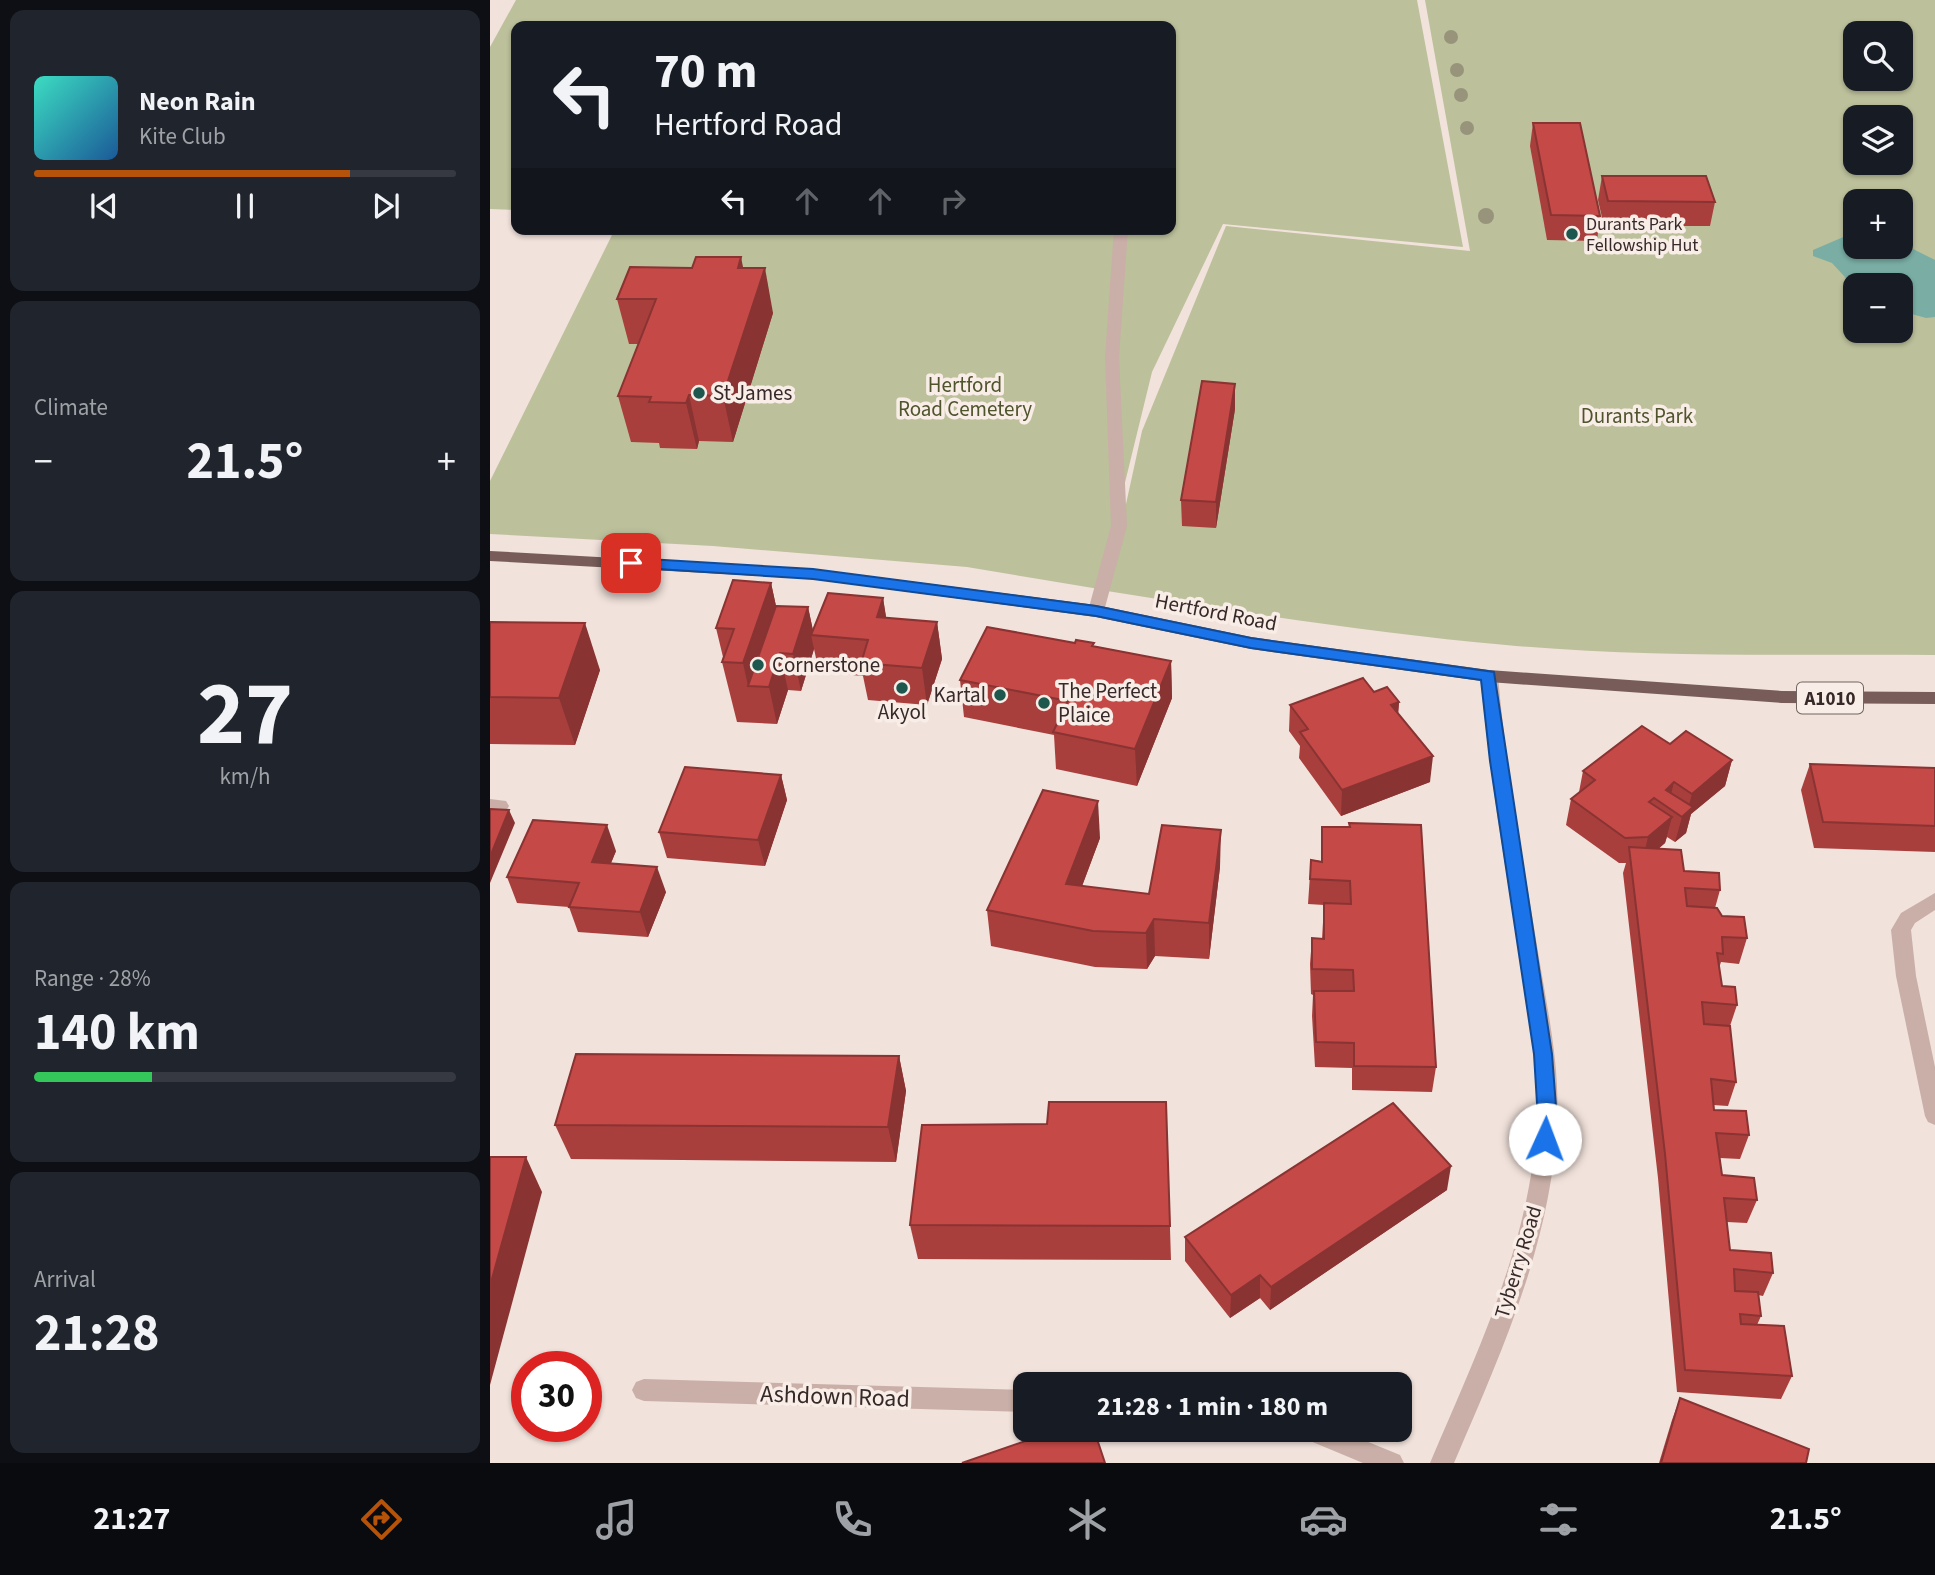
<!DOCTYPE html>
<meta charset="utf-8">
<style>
:root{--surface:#171b24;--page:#20242c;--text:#f1f3f6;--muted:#9ea1a6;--line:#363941;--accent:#b45309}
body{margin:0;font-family:"Source Sans 3",sans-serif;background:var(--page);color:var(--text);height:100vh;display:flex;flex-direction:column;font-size:26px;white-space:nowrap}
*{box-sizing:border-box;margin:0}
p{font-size:23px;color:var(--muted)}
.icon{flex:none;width:38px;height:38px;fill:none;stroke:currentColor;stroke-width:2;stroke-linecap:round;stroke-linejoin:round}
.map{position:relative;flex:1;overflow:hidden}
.sheet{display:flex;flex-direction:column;gap:10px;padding:10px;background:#0d0f14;width:490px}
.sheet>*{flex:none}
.guide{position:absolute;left:21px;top:21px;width:665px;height:214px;border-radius:14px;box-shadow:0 2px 5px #0004;background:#171b24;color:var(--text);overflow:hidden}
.tools{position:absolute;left:1353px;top:21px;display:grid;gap:14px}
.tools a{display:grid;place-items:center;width:70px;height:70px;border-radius:14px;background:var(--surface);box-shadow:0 2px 5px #0004;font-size:35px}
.speed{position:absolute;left:21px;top:1351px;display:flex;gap:14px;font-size:35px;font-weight:700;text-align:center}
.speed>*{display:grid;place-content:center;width:91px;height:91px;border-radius:50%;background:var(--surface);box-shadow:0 2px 5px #0004;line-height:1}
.speed .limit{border:10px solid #d22;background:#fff;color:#111}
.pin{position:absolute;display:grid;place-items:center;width:60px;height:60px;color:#fff;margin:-30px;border-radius:14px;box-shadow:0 4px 10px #0006}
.me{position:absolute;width:77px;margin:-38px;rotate:2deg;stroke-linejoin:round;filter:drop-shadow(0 0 5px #0008)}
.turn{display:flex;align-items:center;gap:24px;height:147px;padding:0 28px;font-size:32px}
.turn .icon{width:91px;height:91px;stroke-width:2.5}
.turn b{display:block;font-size:49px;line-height:60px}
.lanes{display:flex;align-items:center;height:66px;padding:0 28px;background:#0003;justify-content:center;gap:35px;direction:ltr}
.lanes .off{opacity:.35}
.big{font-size:52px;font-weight:700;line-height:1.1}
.sheet .widget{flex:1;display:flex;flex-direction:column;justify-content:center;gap:10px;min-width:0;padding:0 24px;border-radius:14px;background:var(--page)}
.sheet .dial{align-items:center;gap:0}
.dial b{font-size:91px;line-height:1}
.song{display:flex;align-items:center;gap:21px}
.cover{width:84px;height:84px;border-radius:10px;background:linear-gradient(135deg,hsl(170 70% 55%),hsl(210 70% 35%))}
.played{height:7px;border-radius:4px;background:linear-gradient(90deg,var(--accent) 75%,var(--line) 75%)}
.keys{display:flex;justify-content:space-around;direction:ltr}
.heat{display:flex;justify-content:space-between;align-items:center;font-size:38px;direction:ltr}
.charge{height:10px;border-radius:5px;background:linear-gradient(90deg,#34c759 28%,var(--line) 0)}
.trip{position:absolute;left:523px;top:1372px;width:399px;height:70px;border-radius:14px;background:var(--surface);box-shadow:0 2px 5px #0004;font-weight:700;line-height:70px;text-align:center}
.tabs{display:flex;height:112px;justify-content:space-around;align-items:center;background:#090b0e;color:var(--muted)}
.tabs .icon{width:49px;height:49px}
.tabs .current{color:var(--accent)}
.tabs b{font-size:32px;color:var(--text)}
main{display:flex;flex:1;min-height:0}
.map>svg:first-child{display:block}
.green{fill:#bcc09b;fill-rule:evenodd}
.water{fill:#7aaea5}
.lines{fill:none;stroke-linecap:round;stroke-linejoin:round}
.lane{fill:#c9afa7;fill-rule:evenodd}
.street{fill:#c9afa7;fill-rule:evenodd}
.primary{fill:#775c59;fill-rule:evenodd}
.tree{fill:#97947b}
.wall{fill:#a93f3d}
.shaded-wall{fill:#893332}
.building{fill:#c44947;stroke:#893332;stroke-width:2}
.route{fill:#1a73e8;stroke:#114b97;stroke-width:2}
.poi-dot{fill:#1e574e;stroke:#f9ede7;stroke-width:2.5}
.labels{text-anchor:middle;stroke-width:7;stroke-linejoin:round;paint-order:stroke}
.far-poi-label{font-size:18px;fill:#362928;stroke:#f9ede7;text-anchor:start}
.shield{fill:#f9ede7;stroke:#706461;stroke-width:2}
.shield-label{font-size:19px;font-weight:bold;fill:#362928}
.park-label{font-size:21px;fill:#4e542c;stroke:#f9ede7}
.poi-label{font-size:21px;fill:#362928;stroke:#f9ede7;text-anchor:start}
.street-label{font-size:21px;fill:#362928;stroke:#f9ede7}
.near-street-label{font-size:24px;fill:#362928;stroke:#f9ede7}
</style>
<main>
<section class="sheet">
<div class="widget">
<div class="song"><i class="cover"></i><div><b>Neon Rain</b><p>Kite Club</p></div></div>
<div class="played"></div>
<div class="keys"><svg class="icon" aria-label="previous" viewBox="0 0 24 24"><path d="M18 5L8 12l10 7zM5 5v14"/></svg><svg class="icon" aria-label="pause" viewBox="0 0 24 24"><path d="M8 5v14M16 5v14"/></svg><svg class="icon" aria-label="next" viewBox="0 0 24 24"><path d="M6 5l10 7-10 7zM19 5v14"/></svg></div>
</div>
<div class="widget"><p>Climate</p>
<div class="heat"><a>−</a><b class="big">21.5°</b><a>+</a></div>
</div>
<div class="widget dial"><b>27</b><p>km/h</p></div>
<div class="widget"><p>Range · 28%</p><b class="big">140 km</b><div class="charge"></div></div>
<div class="widget"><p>Arrival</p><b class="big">21:28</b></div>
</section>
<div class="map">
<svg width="1445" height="1463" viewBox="0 0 1445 1463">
<rect width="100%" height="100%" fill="#f1e2db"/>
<g class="green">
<path d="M26 0H927L973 247 733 224 662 372 609 589 477 567 223 546 0 534V481L125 229H681V26H26V210L0 209V47Z"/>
<path d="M935 0H1445V655C1302 654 1158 658 1016 645 882 633 749 612 617 591L652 431 736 226 980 251ZM1365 33H1410V79H1365ZM1365 117H1410V163H1365ZM1365 201H1410V247H1365ZM1365 285H1410V331H1365Z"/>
</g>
<path class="water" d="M1365 232V247H1410L1411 243 1445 260V317L1436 318 1411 311 1410 285H1365V288L1342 263 1323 256V250Z"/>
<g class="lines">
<g class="lane">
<path d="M624 229H638L629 357 637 526 614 611 606 617 598 611 621 526 615 357Z"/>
<path d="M1445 893V910L1425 923 1421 930 1426 976 1445 1067V1125L1438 1122 1435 1116 1406 976 1401 930 1411 913Z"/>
</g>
<g class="street">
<path d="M999 670 1008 676C1016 771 1034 864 1049 958 1058 1012 1070 1067 1067 1121 1062 1242 1011 1353 964 1463H940C987 1352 1041 1242 1047 1119 1049 1068 1039 1017 1031 966 1018 882 1003 798 994 713L990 676Z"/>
<path d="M0 799 16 801 19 806 16 811 0 813Z"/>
<path d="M154 1379 536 1390V1412L154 1401 146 1398 142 1390 146 1382Z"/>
<path d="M809 1430H849L910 1455 914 1463H873L813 1438Z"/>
</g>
<path class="primary" d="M0 551 323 569 606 605 761 637 999 670 1292 691 1445 692V704L1292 703 999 682 761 649 606 617 323 579 0 561Z"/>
</g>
<g class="tree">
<circle cx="961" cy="37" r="7"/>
<circle cx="967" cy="70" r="7"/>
<circle cx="971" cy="95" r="7"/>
<circle cx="977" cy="128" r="7"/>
<circle cx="996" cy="216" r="8"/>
</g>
<g class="wall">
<path d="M1043 123 1110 216 1107 241 1057 240 1040 146Z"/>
<path d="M1112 176 1225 202 1220 226H1114L1108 200Z"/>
<path d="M254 268 283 313 243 442 209 441 207 449 170 448 169 443 141 442 128 396 149 344H139L127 299Z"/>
<path d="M745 384V409L726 528 692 526 691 500Z"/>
<path d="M281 583 286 606 318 607 323 631 393 598 396 618 447 622 452 659 437 705 378 700 373 676 329 672 324 649 311 691 298 690 287 724 247 722 232 662 233 657 226 628Z"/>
<path d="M0 622 110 670 85 745 0 744Z"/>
<path d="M604 646 681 661 682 698 647 786 566 769 564 735 474 717 470 680Z"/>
<path d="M884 692 909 702 908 714 940 782 851 816 809 758 810 746 799 731 800 705Z"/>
<path d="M1180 744 1242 760 1235 786 1201 814 1196 833 1185 842 1177 837 1175 843 1168 849 1194 871 1230 890 1225 908 1232 916 1257 938 1249 964 1231 962 1229 968 1232 986 1247 1005 1240 1026 1246 1082 1238 1106 1223 1105 1224 1110 1259 1135 1250 1159 1230 1158 1232 1175 1267 1200 1257 1223 1237 1222 1240 1250 1283 1273 1273 1296 1268 1295 1271 1316 1267 1325 1302 1376 1291 1399 1187 1392 1168 1178 1133 873 1136 863H1129L1076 825 1081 799 1089 792 1093 771Z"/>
<path d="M1320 764 1445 768V852L1324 848 1311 790Z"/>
<path d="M291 775 297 800 275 866 177 858 169 832Z"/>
<path d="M859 823 946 1067 942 1092 862 1090V1068L825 1067 822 1016 823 995 821 994 820 964 822 938 832 939 834 905 818 904 821 860 831 861 832 827H859Z"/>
<path d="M610 838 592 886 659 894 730 867 719 959 665 956 657 969 605 967 501 946 497 910Z"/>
<path d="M126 851 121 863 176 892 158 937 88 932 79 907 27 903 17 877Z"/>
<path d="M409 1056 416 1091 406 1162 81 1159 65 1125Z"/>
<path d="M676 1102 681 1260 428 1259 420 1225 557 1124Z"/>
<path d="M957 1190 780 1310 770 1298 740 1318 695 1261V1237Z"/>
<path d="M1190 1398 1316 1463H1169L1182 1420Z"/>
</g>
<g class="shaded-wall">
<path d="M251 257 260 302 248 268Z"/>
<path d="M275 268 283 313 243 442 233 396Z"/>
<path d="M745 384V409L726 528V502Z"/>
<path d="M199 395 209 441 207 449 196 403Z"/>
<path d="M281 583 294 643 290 654 298 690 287 724 279 687 258 686 253 663Z"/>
<path d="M393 598 399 635 387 617Z"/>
<path d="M318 607 324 635H321L324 649 311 691 303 654Z"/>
<path d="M447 622 452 659 437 705 432 668Z"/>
<path d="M95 623 110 670 85 745 69 698Z"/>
<path d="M681 661 682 698 647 786 645 749Z"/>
<path d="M909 702 907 728 901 705Z"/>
<path d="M943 756 940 782 851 816 852 790Z"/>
<path d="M1242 760 1235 786 1201 814 1196 833 1185 842 1192 817 1197 812 1202 794Z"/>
<path d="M291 775 297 800 275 866 268 840Z"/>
<path d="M1184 782 1178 807 1176 790Z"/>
<path d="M608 801 610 838 579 921 576 884Z"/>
<path d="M19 810 25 823 0 883V857Z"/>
<path d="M1182 817 1175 843 1152 863 1158 837Z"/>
<path d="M117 825 126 851 111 887 102 862Z"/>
<path d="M731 830 730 867 719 959V923Z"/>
<path d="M167 867 176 892 158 937 150 912Z"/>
<path d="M664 919 665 956 657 969 656 933Z"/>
<path d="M409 1056 416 1091 406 1162 398 1127Z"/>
<path d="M36 1157 52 1192 0 1385V1286Z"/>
<path d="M961 1166 957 1190 780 1310 781 1287Z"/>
<path d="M770 1275V1298L740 1318 741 1295Z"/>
</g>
<g class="building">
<path d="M1043 123H1090L1110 216 1061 215Z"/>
<path d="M1112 176H1216L1225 202 1118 201Z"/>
<path d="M206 257H251L248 268H275L233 396 199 395 196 403 159 402 161 397 128 396 166 299H127L140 267 202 268Z"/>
<path d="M712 381 745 384 726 502 691 500Z"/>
<path d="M243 580 281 583 253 663 232 662 244 629 226 628Z"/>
<path d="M338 593 393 598 387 617 447 622 432 668 371 663 378 640 321 635Z"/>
<path d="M286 606 318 607 303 654 290 653 279 687 258 686Z"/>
<path d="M0 622 95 623 69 698 0 697Z"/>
<path d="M497 627 585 643 586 640 604 643 602 646 681 661 645 749 563 732 578 701 470 680Z"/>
<path d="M873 678 884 692 897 687 909 702 901 705 943 756 852 790 810 732 818 729 800 705Z"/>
<path d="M1152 726 1180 744 1196 731 1242 760 1202 794 1184 782 1176 790 1203 807 1192 817 1164 798 1159 802 1182 817 1158 837 1135 838 1081 799 1105 780 1093 771Z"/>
<path d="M1320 764 1445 768V826L1333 822Z"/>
<path d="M195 767 291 775 268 840 169 832Z"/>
<path d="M553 790 608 801 576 884 659 894 672 825 731 830 719 923 664 919 656 933 603 931 497 910Z"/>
<path d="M0 809 19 810 0 857Z"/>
<path d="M43 820 117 825 102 862 167 867 150 912 79 907 89 883 17 877Z"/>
<path d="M859 823 931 825 946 1067 864 1066V1043L826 1042 824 991H864L863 970 822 969V938L834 939V903L861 904 860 881 820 879 821 860 832 862V827H860Z"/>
<path d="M1139 847 1191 850 1194 871 1229 873 1230 890 1195 888 1197 906 1227 908 1232 916 1254 917 1257 938 1232 937 1233 954 1227 953 1232 986 1245 987 1247 1005 1212 1002 1214 1024 1240 1026 1246 1082 1221 1079 1224 1110 1256 1111 1259 1135 1226 1133 1232 1175 1264 1178 1267 1200 1234 1198 1240 1250 1281 1253 1283 1273 1244 1269 1245 1291 1268 1292 1271 1316 1250 1314 1251 1324 1294 1326 1302 1376 1195 1370 1175 1154Z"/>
<path d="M86 1054 409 1056 398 1127 65 1125Z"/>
<path d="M559 1102H676L680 1226 420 1225 432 1125 557 1124Z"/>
<path d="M903 1103 961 1166 781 1287 770 1275 741 1295 695 1237Z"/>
<path d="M0 1157H36L0 1286Z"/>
<path d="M1190 1398 1319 1449 1316 1463H1171Z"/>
<path d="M567 1430H604L615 1463H472Z"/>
</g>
<path class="route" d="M141 558 323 569 606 606 761 638 1004 672 1062 1054 1067 1120 1062 1145 1055 1148 1049 1145 1046 1139 1048 1120 1044 1054 1000 761 991 680 761 648 606 616 323 579 136 567 133 563Z"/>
<g class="poi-dot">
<circle cx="1082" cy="234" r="7"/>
<circle cx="209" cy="393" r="7"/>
<circle cx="268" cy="665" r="7"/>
<circle cx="412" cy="688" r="7"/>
<circle cx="510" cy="695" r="7"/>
<circle cx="554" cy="703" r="7"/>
</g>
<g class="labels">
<g class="far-poi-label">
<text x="1096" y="230">Durants Park<tspan x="1096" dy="21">Fellowship Hut</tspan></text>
</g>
<rect class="shield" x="1307" y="682.5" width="66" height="31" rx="5"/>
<g class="shield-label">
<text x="1340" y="705">A1010</text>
</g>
<g class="park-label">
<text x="475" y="392">Hertford<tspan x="475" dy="24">Road Cemetery</tspan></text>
<text x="1147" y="423">Durants Park</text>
</g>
<g class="poi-label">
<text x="223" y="400">St James</text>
<text x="282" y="672">Cornerstone</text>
<text x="568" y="698">The Perfect<tspan x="568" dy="24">Plaice</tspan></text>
<text x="496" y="702" text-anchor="end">Kartal</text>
<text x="412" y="719" text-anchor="middle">Akyol</text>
</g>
<g class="street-label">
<text transform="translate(726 612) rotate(11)" y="7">Hertford Road</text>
<text transform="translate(1028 1262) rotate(-73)" y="7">Tyberry Road</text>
</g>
<g class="near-street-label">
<text transform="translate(345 1396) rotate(2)" y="8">Ashdown Road</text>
</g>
</g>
</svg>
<div class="tools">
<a><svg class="icon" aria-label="search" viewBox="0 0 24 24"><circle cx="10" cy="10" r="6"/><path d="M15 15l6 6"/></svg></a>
<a><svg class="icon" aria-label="layers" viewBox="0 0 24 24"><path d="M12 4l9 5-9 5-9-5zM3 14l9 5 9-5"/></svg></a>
<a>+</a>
<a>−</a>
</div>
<div class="speed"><div class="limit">30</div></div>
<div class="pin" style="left:141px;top:563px;background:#d93025"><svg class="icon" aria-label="arrive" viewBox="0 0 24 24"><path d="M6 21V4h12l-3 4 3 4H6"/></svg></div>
<svg class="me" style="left:1055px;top:1139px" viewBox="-20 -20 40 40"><circle r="19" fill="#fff"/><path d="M0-13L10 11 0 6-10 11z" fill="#1a73e8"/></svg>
<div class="trip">21:28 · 1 min · 180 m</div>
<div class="guide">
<div class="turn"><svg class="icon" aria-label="left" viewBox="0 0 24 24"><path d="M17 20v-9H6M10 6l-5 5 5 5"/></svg><div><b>70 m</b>Hertford Road</div></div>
<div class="lanes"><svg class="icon" aria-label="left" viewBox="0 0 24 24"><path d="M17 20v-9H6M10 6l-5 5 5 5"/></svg><svg class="icon off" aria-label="ahead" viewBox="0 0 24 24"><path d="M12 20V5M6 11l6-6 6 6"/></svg><svg class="icon off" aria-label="ahead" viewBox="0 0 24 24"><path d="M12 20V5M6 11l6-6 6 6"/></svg><svg class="icon off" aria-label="right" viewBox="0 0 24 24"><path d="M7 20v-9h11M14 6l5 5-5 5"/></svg></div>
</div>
</div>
</main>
<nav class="tabs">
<b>21:27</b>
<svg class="icon current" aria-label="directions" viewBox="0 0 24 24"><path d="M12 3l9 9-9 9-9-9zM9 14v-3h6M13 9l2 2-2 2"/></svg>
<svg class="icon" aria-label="music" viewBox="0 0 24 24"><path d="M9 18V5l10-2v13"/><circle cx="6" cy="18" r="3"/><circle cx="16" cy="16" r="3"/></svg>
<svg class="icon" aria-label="phone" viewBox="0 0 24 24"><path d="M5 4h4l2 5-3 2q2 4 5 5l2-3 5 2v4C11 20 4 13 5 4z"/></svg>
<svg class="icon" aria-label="climate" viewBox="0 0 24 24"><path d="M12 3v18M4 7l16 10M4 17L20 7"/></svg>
<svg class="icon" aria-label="car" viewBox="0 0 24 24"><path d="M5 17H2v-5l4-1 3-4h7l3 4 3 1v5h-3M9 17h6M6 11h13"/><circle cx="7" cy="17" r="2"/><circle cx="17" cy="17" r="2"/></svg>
<svg class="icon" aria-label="filters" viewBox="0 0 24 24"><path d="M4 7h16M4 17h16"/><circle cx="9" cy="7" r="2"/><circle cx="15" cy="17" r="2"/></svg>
<b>21.5°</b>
</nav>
